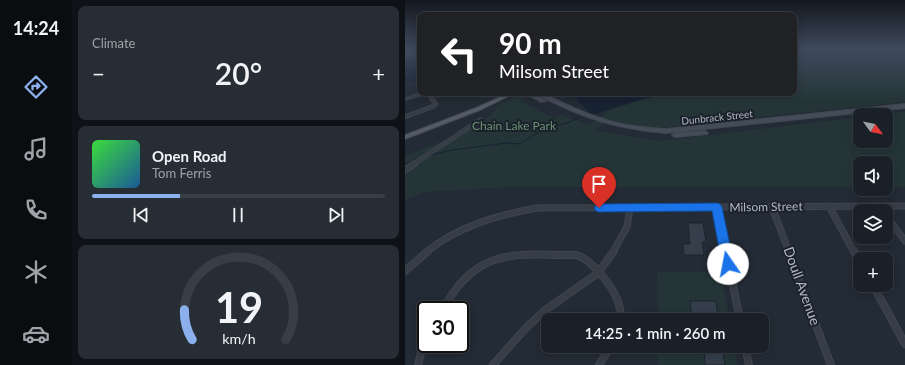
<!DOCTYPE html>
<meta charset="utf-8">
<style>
:root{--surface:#1a2028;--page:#272d34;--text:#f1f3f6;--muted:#9fa3a8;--line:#383e45;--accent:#8cafed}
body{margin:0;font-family:Lato,sans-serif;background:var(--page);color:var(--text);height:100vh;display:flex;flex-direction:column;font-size:15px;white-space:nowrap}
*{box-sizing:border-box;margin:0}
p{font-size:13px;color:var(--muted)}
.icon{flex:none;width:22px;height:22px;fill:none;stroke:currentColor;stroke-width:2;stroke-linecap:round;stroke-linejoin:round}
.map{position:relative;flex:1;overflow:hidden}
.panel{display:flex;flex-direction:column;gap:6px;padding:6px;background:#0e1216;width:333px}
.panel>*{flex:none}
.banner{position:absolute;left:12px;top:12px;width:380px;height:84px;border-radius:8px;box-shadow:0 2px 10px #0003,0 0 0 1px var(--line);background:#202124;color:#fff;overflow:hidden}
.needle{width:26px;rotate:122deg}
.controls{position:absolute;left:448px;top:108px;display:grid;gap:8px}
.controls a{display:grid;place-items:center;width:40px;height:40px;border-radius:8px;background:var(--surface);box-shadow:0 2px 10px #0003,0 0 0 1px var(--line);font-size:20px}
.speed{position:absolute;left:12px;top:301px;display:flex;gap:8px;font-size:20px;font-weight:700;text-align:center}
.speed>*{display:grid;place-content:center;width:52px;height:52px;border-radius:50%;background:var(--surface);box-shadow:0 2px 10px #0003,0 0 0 1px var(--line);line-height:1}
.speed .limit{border:2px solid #111;border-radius:6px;background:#fff;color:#111}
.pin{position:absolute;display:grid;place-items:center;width:34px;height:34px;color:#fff;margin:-41px -17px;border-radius:50% 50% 50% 0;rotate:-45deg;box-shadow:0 0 4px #0007}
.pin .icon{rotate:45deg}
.me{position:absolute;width:44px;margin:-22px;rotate:348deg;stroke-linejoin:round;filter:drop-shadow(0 0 3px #0008)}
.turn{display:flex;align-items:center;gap:14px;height:84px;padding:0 16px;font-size:18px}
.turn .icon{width:52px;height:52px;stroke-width:2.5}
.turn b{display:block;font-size:28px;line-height:34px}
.big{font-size:30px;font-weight:600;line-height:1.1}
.panel .card{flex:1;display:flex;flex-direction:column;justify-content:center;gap:6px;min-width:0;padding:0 14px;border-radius:8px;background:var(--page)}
.panel .dial{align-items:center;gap:0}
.dial svg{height:104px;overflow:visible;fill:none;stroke:var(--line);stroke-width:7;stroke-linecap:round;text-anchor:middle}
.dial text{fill:var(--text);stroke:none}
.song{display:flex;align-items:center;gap:12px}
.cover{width:48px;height:48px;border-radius:6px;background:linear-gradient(135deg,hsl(120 70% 55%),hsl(210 70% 35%))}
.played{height:4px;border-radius:2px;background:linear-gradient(90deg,var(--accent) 30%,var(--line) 30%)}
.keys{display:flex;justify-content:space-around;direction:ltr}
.heat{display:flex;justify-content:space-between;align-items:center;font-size:22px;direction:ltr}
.trip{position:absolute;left:136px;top:313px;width:228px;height:40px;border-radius:8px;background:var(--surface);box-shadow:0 2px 10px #0003,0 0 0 1px var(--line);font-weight:600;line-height:40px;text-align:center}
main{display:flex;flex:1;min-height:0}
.tabs{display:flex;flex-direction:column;width:72px;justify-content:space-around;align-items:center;background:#0a0d10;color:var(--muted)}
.tabs .icon{width:28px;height:28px}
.tabs .on{color:var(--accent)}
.tabs b{font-size:18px;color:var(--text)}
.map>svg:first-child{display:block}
.green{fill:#253537}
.water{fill:#172232}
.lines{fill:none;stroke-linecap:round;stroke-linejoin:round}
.stream{stroke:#172232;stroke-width:1}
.building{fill:#353f4c;stroke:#1d242d}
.street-far3-casing{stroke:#3f4650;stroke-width:4}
.street-far2-casing{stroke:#3f4650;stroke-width:5}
.street-far1-casing{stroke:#3f4650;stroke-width:7}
.street-casing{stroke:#3f4650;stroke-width:8}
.secondary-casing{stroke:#3f4650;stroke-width:2}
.primary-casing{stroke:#3f4650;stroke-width:2}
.street-far3{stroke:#363d47;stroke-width:3}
.street-far2{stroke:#363d47;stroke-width:3.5}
.street-far1{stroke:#363d47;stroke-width:5}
.street{stroke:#363d47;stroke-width:6}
.secondary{fill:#444c59;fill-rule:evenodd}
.primary{fill:#545b67;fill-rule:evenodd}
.route{fill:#1a73e8;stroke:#114b97}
.labels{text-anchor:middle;stroke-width:4;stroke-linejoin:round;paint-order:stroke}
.far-street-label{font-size:10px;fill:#b1b7c3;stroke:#1b222b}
.park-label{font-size:12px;fill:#6a9174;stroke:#1b222b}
.street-label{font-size:12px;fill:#b1b7c3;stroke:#1b222b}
.near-street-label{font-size:14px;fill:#b1b7c3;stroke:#1b222b}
</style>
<main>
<nav class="tabs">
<b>14:24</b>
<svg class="icon on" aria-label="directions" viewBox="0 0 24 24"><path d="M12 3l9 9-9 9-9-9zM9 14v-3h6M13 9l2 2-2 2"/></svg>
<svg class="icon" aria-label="music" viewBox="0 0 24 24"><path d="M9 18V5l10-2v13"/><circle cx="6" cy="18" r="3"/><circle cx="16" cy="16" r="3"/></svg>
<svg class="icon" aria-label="phone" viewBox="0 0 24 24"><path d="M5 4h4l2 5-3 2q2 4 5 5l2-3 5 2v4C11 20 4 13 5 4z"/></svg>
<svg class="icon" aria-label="climate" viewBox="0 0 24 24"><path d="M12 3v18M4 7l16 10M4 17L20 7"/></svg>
<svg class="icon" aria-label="car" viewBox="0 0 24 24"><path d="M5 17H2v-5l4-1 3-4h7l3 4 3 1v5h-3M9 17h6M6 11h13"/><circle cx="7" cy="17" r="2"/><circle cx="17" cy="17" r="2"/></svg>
</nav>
<section class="panel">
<div class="card"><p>Climate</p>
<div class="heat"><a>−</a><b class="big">20°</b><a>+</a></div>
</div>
<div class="card">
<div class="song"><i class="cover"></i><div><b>Open Road</b><p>Tom Ferris</p></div></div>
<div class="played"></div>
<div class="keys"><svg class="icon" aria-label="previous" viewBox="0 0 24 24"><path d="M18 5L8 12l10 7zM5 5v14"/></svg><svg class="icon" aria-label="pause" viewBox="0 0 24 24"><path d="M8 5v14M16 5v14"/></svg><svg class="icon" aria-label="next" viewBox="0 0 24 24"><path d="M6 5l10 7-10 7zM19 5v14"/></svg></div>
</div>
<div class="card dial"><svg viewBox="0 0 100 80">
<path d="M14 69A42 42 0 1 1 86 69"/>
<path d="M14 69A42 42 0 0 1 8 46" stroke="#8cafed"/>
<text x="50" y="56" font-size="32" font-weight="700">19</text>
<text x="50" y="72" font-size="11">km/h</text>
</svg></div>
</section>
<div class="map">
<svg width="500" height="365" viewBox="0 0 500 365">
<rect width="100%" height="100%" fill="#232b36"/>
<g class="green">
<path d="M389 49H500V102L250 128 223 124 206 120 188 130 253 141 265 140 455 117V141H481V115H473L500 112V187H481V163H455V187H107L20 192 0 200V156L42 139H50L73 124V122L79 120 91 110 85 109 114 95 119 98 115 100 149 119 155 115 183 124 200 115 198 113 217 105 251 95 254 93H389Z"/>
<path d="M252 272H316L324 320H253Z"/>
<path d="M253 346H329L332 365H253Z"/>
</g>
<g class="water">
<path d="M0 59 7 60 11 65 8 67 15 74V79L0 83Z"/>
<path d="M167 93H198L196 94 197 97 207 96V93H251L245 98 238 99 187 115 167 95Z"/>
</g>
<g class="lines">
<g class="stream">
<path d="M25 155 48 150 101 143 114 144 139 129 165 122 185 112"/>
<path d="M0 164 17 157"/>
</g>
</g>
<g class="building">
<path d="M283 223H298L301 242H297L299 255H279L278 244H285Z"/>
<path d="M285 301H311L313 320H287Z"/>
<path d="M299 346H317L320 365H300Z"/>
</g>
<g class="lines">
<g class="street-far3-casing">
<g id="street-far3">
<path d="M23 93 28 100"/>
<path d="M0 99 19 93"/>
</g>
</g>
<g class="street-far2-casing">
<g id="street-far2">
<path d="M0 117 29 106 31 104 27 99"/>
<path d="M7 165 75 120"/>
</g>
</g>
<g class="street-far1-casing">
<g id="street-far1">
<path d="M0 170 9 164"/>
<path d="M424 206 449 252"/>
<path d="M312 207 321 252"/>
<path d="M367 207 384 252"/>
<path d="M481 215 500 241"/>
<path d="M21 252C54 226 92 215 132 208L500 206"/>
<path d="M208 252 222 227 225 208"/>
</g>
</g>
<g class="street-casing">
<g id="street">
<path d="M321 251 335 320"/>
<path d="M383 251 426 365"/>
<path d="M449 251 455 262"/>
<path d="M0 271 23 251"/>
<path d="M468 285 500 344"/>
<path d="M38 310C48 291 59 276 78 265 100 253 128 254 153 255 159 255 168 254 174 256 186 260 208 287 212 299 215 306 216 313 216 320"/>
<path d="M340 346 344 365"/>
<path d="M13 365 17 349 21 341"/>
<path d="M88 365 119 330 139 311 193 273 209 251"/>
<path d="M194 365 206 346"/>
</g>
</g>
<g class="secondary-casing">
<g id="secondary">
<path d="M15 53V55L0 56V54Z"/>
<path d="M120 93H126L141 101 136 102Z"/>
<path d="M131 93H137C160 104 184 116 209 122 226 127 243 128 261 129L500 104V108L261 133C222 130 191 122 156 106 147 102 138 98 131 93Z"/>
<path d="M300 131 303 133 302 134 270 137 267 135 270 133Z"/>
</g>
</g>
<g class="primary-casing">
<path id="primary" d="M104 93H110L75 110 0 139V135L71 108Z"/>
</g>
<use href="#street-far3" class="street-far3"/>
<use href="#street-far2" class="street-far2"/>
<use href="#street-far1" class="street-far1"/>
<use href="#street" class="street"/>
<use href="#secondary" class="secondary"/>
<use href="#primary" class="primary"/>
</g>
<linearGradient id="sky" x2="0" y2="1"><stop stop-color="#13181e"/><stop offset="0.49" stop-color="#3f4a5d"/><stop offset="1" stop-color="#3f4a5d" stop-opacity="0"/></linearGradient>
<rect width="500" height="100" fill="url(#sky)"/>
<path class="route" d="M312 203 315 204 317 207 329 264 327 267 323 269 319 267 317 264 307 211 194 212 191 211 189 208 191 205 194 204Z"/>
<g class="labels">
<g class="far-street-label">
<text transform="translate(312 117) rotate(-6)" y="4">Dunbrack Street</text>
</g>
<g class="park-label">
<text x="109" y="130">Chain Lake Park</text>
</g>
<g class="street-label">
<text transform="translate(361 207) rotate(-1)" y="4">Milsom Street</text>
</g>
<g class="near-street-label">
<text transform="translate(397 286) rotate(70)" y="5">Doull Avenue</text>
</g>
</g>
</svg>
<div class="controls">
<a><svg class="needle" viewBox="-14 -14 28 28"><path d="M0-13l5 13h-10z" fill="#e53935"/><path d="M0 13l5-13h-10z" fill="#9fa3a8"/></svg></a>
<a><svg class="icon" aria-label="sound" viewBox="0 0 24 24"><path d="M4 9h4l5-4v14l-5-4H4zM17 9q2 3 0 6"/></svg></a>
<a><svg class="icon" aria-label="layers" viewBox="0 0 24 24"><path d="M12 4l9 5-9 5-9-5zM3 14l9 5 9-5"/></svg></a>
<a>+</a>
</div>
<div class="speed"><div class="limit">30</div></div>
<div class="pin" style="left:194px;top:208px;background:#d93025"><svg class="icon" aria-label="arrive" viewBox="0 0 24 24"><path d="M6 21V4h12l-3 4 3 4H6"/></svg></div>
<svg class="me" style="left:323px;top:264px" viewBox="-20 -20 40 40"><circle r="19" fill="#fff"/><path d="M0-13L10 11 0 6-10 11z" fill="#1a73e8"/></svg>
<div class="trip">14:25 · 1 min · 260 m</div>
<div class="banner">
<div class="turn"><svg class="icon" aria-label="left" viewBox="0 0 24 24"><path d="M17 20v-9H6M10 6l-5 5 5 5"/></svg><div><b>90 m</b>Milsom Street</div></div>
</div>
</div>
</main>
